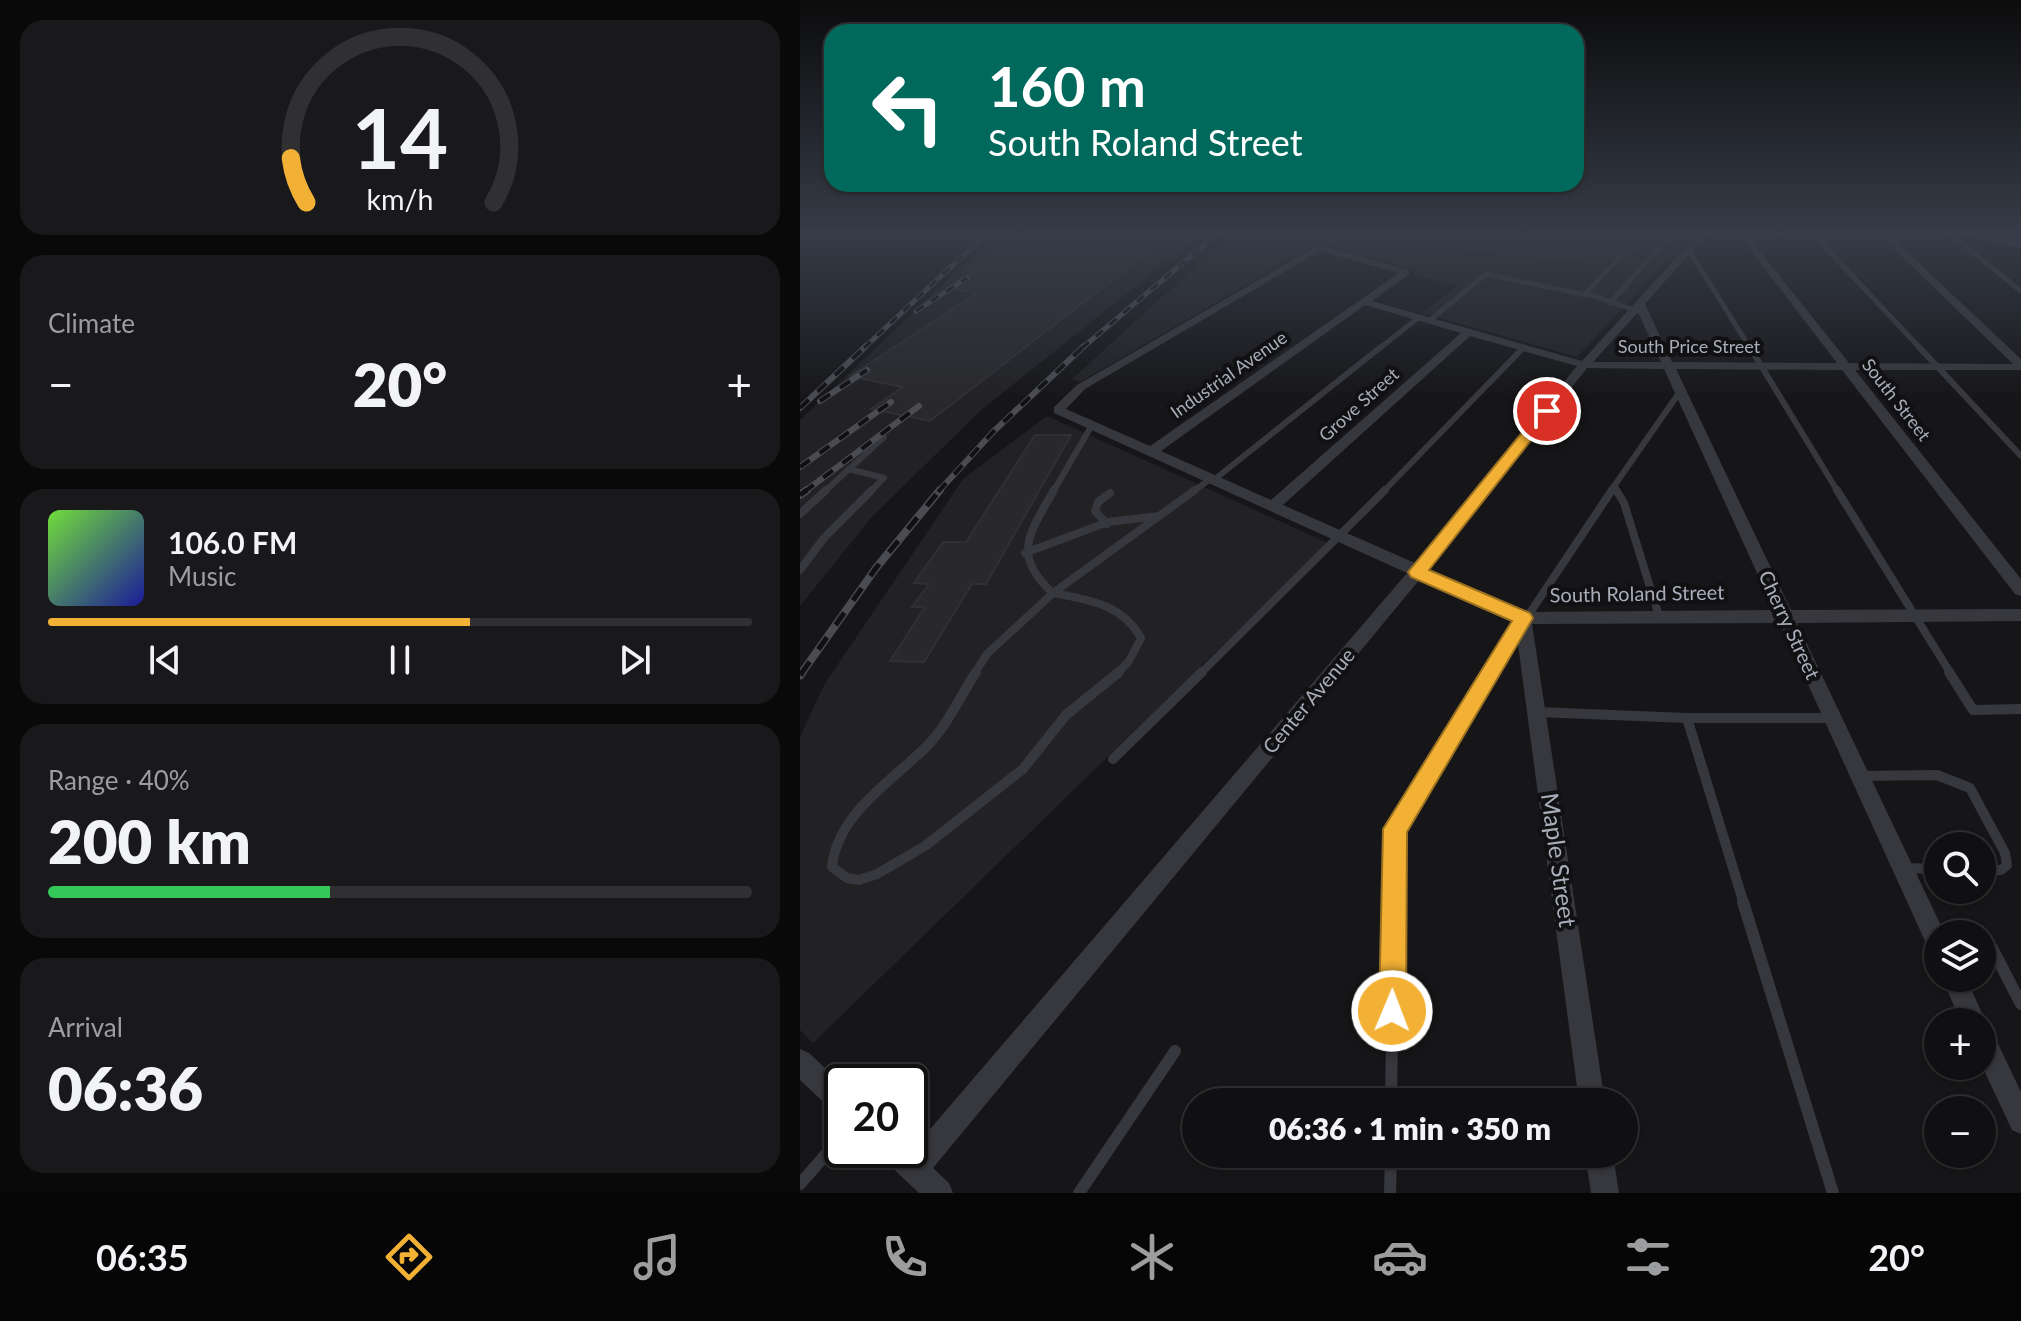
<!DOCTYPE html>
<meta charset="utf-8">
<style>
:root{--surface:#101012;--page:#19191b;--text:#f1f3f6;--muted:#9c9d9f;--line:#303032;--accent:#f2b134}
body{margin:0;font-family:Lato,sans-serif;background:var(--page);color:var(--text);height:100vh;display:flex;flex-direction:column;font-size:30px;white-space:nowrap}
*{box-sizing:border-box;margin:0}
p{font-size:26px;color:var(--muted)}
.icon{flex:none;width:44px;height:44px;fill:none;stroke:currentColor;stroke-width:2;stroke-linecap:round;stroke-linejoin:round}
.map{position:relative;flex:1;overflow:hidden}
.side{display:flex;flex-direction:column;gap:20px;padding:20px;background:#09090a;width:800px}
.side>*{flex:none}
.guide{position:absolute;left:24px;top:24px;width:760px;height:168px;border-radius:24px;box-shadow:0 2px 6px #0004,0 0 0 2px var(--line);background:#00695c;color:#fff;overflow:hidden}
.controls{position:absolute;left:1124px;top:832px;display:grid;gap:16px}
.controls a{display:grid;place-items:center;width:72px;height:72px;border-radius:50%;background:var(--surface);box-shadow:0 2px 6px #0004,0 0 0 2px var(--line);font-size:40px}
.speed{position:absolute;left:24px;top:1064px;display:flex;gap:16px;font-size:40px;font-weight:700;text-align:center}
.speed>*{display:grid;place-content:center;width:104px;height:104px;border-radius:50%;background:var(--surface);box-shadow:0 2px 6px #0004,0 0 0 2px var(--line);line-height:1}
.speed .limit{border:4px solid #111;border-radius:12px;background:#fff;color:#111}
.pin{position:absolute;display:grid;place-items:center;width:68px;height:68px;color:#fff;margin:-34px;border:4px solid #fff;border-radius:50%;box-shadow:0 2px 8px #0007}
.me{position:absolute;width:88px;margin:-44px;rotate:1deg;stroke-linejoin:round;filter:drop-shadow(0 0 6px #0008)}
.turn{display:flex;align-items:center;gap:28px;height:168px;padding:0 32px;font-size:36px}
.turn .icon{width:104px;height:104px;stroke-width:2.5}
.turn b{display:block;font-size:56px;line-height:68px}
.big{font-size:60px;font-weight:800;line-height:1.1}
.side .tile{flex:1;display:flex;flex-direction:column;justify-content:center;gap:12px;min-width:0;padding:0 28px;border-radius:24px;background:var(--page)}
.side .dial{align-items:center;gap:0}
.dial svg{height:208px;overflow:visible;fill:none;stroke:var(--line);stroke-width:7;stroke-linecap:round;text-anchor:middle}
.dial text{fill:var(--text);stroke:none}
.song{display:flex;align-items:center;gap:24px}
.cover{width:96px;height:96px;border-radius:12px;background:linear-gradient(135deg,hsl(100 70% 55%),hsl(240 70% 35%))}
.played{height:8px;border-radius:4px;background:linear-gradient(90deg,var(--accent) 60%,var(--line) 60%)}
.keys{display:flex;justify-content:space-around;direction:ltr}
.heat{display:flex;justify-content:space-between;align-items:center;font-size:44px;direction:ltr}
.charge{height:12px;border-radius:6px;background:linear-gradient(90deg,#34c759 40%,var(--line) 0)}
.trip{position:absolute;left:382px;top:1088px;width:456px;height:80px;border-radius:40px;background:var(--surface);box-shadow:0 2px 6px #0004,0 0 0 2px var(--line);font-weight:800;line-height:80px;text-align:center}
.menu{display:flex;height:128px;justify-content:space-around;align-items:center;background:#060607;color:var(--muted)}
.menu .icon{width:56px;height:56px}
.menu .active{color:var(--accent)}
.menu b{font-size:36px;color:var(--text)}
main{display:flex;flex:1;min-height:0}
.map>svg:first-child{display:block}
.built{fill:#222225}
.building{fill:#29292c;stroke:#303034;stroke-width:2}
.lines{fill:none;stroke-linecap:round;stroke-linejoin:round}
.lane-far4{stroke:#37383d;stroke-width:5}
.lane-far3{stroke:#37383d;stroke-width:6}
.lane-far2{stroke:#37383d;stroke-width:8}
.lane-far1{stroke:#37383d;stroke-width:10}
.lane{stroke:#37383d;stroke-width:12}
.street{fill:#37383d;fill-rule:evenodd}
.secondary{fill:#45474d;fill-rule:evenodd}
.rail-far3-casing{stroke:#4a4c52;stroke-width:5}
.rail-far2-casing{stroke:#4a4c52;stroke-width:6}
.rail-far1-casing{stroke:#4a4c52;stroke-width:8}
.rail-casing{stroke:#4a4c52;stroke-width:9}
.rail-far3{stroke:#111113;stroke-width:3;stroke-dasharray:9;stroke-linecap:butt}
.rail-far2{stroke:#111113;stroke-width:4;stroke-dasharray:12;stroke-linecap:butt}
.rail-far1{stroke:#111113;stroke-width:5;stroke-dasharray:15;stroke-linecap:butt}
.rail{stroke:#111113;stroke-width:6;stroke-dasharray:18;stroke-linecap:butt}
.route{fill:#f2b134;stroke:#9d7322;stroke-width:2}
.labels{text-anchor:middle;stroke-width:8;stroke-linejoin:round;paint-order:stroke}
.far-street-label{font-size:18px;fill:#a8adb8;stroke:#111113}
.street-label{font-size:20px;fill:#a8adb8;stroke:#111113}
.near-street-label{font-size:24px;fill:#a8adb8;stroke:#111113}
</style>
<main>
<section class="side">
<div class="tile dial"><svg viewBox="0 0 100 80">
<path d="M14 69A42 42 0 1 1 86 69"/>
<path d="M14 69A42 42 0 0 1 8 52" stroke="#f2b134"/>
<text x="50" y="56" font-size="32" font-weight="700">14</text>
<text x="50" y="72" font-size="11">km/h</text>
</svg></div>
<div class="tile"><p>Climate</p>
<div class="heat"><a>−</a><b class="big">20°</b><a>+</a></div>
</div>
<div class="tile">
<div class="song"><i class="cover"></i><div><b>106.0 FM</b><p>Music</p></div></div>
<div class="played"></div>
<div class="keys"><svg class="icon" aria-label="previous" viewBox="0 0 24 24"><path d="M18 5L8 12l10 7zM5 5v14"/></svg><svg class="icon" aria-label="pause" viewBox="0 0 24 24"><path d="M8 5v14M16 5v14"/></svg><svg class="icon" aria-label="next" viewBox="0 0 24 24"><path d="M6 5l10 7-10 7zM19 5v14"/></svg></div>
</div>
<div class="tile"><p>Range · 40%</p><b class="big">200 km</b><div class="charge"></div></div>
<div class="tile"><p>Arrival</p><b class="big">06:36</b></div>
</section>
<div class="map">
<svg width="1221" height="1193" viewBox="0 0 1221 1193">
<rect width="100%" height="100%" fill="#161618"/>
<g class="built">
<path d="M196 234H401L180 411 71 518 0 606V420Z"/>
<path d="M431 234H891L777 357 622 313 657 286 613 274 616 270 518 243 280 382 271 380Z"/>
<path d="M247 416 528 543 13 1043 0 1030V737L24 685 163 479Z"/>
</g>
<g class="building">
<path d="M222 234H372L130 421 71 409 103 387 50 376 177 293 147 288 176 270 166 268Z"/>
<path d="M598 234H825L829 236 825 248 812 249 807 263 598 242Z"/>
<path d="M235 435H271L186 584H172L124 662 90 661 125 607H112L129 584 114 583 143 542H166Z"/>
</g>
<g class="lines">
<g class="lane-far4">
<path d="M885 234 901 237"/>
<path d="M1013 234 1120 348"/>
<path d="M1150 234 1221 291"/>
<path d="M519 248 543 234"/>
<path d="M889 250 950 348"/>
<path d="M810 303 868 238 855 234"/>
<path d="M837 311 786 293 823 254 832 251 840 234"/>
<path d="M629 321 686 274 786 295"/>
<path d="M580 348 618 318"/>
</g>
<g class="lane-far3">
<path d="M949 346 1038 492"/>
<path d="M1118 346 1221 456"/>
<path d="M49 469 84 478 70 492"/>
<path d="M415 479 582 346"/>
<path d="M814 486 818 492"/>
<path d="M24 492 84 437"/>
<path d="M253 492 292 425"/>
<path d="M392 492 412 478"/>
<path d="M583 492 723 348"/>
<path d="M810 492 881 390"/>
</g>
<g class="lane-far2">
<path d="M254 490C231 531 210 555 253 593L395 490"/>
<path d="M816 490 824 503 859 616"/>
<path d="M1037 490 1151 674"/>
<path d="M0 514 26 490"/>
<path d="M307 524 295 511 298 502 310 493"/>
<path d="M225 553 308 522 359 516"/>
<path d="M0 570 24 538 72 490"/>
<path d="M174 674 187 654 253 593C289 600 322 604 341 638L329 661 317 674"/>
<path d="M400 674 585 490"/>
<path d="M689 674 812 490"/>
</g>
<g class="lane-far1">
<path d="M176 672C161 695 148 724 129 744 94 780 37 813 32 867L47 878 59 880 77 874 125 846 223 769 266 715 319 672"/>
<path d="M1149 672 1173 710 1221 709"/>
<path d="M737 712 887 718"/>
<path d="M313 759 402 672"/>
<path d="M1059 776 1137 775 1170 788 1205 853 1207 865 1201 870 1182 871"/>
<path d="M1103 868 1138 869"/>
<path d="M594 904 595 829 690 672"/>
<path d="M944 904 887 718H1031"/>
</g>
<g class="lane">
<path d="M943 902 1033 1193"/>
<path d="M1182 939 1192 948 1221 1004"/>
<path d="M591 1102 594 902"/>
<path d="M0 1184 42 1136"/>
<path d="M279 1193 375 1051"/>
<path d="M590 1193 591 1154"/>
</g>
<g class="street">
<path d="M898 234H907L845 304 872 362 1037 363 938 234H946L1049 363 1213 364 1079 234H1088L1221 359V370H1055L1221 579V596L1215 594 1042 370 876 369 991 610 1221 609V621L997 623 1145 934H1138V956L1130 952 980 623 732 624 805 1102H779L715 622 620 579 133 1168 149 1183 153 1193H119L84 1160 80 1150H110V1146L113 1149 607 573 254 413V407L277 385 519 245 609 270V274L572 301 782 361ZM520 251 599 273 350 446 266 409 285 389ZM565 305 661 333 471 500 361 451ZM838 312 861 362H793ZM670 336 777 366 615 563 483 505ZM787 368 864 369 974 610 725 612 628 569Z"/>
<path d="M1142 978H1166L1186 1022 1184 1027 1191 1029 1221 1092V1134L1212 1130 1182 1066V1022H1161Z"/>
<path d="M0 1049 9 1053 42 1084V1115L33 1111 0 1080Z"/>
<path d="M785 1154H813L819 1193H791Z"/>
</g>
<path class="secondary" d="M1158 234H1186L1221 240V248Z"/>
<g class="rail-far3-casing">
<g id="rail-far3">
<path d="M116 311 167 278"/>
<path d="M64 348 186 234"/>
<path d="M282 348 417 234"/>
</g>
</g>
<g class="rail-far2-casing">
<g id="rail-far2">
<path d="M20 401 67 370"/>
<path d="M0 408 66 346"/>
<path d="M0 467 91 402"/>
<path d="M4 492 119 406"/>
<path d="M138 492 193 432 284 346"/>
</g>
</g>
<g class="rail-far1-casing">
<g id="rail-far1">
<path d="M0 495 7 490"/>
<path d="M1 674 76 568 140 490"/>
</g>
</g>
<g class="rail-casing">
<path id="rail" d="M0 675 2 672"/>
</g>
<use href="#rail-far3" class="rail-far3"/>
<use href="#rail-far2" class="rail-far2"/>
<use href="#rail-far1" class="rail-far1"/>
<use href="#rail" class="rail"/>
</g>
<linearGradient id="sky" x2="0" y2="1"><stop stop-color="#0c0c0d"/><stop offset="0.58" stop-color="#363c48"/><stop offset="1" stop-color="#363c48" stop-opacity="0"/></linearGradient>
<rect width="1221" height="401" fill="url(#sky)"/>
<path class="route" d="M742 408 754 411 629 570 730 613 733 618 607 832 606 1011 602 1021 592 1025 583 1021 579 1011 583 829 712 621 611 577 608 572Z"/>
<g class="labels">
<g class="far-street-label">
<text x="889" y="353">South Price Street</text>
<text transform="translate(429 375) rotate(-35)" y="6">Industrial Avenue</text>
<text transform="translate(1096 400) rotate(52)" y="6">South Street</text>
<text transform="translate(559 405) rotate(-42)" y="6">Grove Street</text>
</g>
<g class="street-label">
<text transform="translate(837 594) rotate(-1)" y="7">South Roland Street</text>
<text transform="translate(989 625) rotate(65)" y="7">Cherry Street</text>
<text transform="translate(509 701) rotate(-50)" y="7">Center Avenue</text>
</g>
<g class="near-street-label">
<text transform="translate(758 860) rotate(82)" y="8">Maple Street</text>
</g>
</g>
</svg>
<div class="controls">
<a><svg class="icon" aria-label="search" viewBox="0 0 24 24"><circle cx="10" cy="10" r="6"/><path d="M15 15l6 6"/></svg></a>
<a><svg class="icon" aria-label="layers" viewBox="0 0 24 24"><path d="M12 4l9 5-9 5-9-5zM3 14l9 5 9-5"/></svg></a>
<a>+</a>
<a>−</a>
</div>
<div class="speed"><div class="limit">20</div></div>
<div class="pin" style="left:747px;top:411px;background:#d93025"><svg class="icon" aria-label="arrive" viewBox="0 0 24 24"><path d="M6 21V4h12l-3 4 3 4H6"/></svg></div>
<svg class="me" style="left:592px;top:1011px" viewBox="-20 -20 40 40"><circle r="17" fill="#f2b134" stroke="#fff" stroke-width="3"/><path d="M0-11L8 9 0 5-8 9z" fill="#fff"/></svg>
<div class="trip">06:36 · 1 min · 350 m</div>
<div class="guide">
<div class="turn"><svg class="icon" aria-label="left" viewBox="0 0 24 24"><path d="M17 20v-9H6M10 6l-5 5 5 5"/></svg><div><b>160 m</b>South Roland Street</div></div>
</div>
</div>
</main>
<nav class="menu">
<b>06:35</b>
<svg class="icon active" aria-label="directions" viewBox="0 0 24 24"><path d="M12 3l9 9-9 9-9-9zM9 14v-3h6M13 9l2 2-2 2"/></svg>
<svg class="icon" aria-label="music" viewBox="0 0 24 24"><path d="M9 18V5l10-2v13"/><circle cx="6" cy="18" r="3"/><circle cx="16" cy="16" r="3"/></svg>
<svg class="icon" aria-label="phone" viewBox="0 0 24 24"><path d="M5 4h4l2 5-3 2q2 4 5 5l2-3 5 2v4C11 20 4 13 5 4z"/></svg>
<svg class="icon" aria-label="climate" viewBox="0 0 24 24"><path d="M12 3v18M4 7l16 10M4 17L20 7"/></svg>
<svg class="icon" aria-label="car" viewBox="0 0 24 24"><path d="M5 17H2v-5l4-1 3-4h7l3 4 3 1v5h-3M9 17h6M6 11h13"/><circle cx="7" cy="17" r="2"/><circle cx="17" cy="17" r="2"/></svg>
<svg class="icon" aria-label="filters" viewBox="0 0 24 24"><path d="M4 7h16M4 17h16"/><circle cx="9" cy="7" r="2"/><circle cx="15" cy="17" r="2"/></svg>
<b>20°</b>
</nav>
